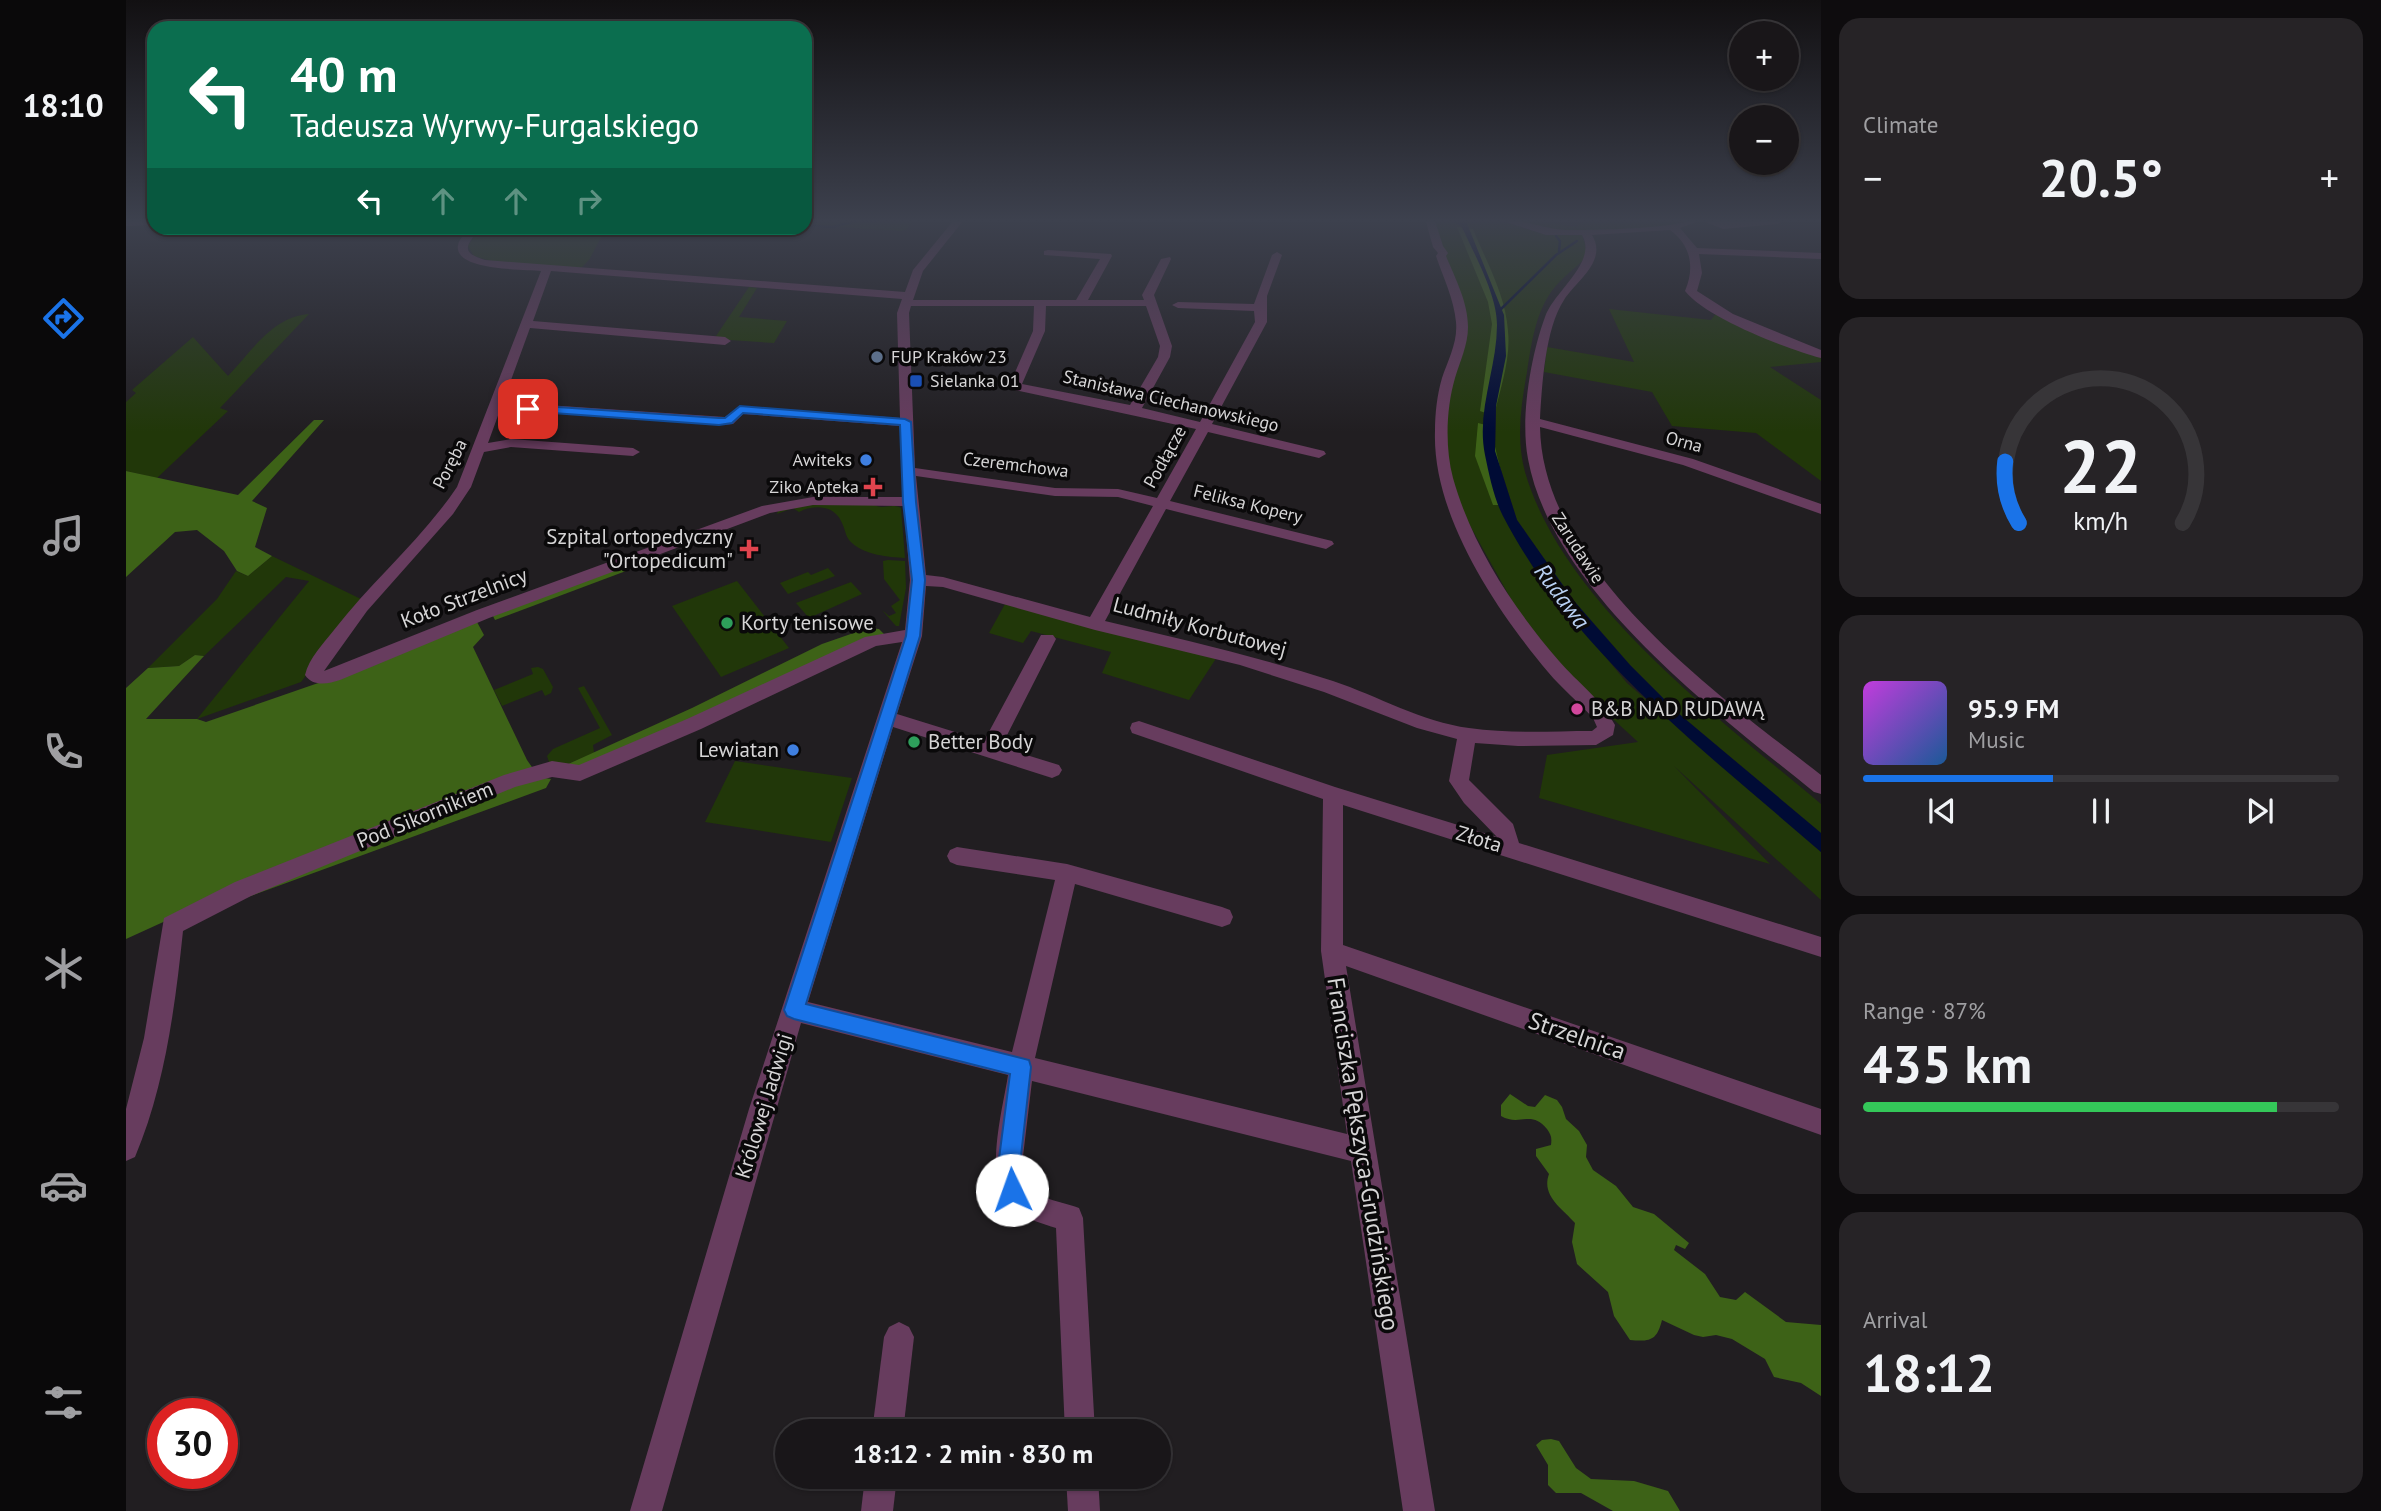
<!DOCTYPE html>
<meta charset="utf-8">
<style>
:root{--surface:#191619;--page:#262326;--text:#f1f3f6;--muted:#9f9fa2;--line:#373538;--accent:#1a73e8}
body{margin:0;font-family:"PT Sans",sans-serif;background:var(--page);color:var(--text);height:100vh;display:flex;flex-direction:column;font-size:26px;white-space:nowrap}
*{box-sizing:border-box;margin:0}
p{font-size:23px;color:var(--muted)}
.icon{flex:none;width:38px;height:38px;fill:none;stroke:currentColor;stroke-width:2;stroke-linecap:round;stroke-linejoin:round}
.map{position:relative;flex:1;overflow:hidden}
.sheet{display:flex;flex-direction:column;gap:18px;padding:18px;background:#0e0c0e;width:560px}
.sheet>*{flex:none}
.banner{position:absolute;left:21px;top:21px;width:665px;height:214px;border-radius:21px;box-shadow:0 2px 5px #0004,0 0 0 2px var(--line);background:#0b6e4f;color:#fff;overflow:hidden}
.controls{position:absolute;left:1603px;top:21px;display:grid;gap:14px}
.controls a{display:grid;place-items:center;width:70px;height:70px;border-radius:50%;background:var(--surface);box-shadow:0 2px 5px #0004,0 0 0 2px var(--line);font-size:35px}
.speed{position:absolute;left:21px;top:1398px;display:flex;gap:14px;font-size:35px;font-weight:700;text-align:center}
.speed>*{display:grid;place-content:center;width:91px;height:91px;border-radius:50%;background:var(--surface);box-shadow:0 2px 5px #0004,0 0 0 2px var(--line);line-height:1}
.speed .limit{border:10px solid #d22;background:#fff;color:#111}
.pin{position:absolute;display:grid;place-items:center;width:60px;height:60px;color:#fff;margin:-30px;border-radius:14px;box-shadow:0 4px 10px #0006}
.me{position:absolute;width:77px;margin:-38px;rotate:357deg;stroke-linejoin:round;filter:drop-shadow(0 0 5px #0008)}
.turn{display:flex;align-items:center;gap:24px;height:147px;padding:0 28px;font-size:32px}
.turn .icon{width:91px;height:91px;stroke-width:2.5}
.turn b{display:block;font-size:49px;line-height:60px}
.lanes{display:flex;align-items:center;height:66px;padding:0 28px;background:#0003;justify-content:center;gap:35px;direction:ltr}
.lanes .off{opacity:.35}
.big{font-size:52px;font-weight:700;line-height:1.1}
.sheet .card{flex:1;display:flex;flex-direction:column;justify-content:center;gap:10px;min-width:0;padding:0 24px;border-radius:21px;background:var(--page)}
.sheet .dial{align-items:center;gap:0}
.dial svg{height:182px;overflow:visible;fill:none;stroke:var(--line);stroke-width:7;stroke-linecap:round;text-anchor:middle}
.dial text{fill:var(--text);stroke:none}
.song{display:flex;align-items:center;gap:21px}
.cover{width:84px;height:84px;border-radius:10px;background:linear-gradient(135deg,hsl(290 70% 55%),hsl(210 70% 35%))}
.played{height:7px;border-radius:4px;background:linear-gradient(90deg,var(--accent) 40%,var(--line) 40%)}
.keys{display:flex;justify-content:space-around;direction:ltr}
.heat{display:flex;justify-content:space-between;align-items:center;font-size:38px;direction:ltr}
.charge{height:10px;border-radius:5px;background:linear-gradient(90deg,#34c759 87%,var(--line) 0)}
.trip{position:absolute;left:649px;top:1419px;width:396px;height:70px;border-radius:35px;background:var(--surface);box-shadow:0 2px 5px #0004,0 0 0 2px var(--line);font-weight:700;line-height:70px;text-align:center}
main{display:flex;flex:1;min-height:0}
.tabs{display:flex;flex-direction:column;width:126px;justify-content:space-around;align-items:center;background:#0a090a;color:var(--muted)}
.tabs .icon{width:49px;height:49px}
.tabs .selected{color:var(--accent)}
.tabs b{font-size:32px;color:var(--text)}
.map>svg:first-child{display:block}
.green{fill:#213709}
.forest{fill:#3d6217}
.water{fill:#000b35}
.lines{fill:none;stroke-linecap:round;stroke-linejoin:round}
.stream{stroke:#000b35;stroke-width:2.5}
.minor{fill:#673c5e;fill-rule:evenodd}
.route{fill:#1a73e8;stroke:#114b97;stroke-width:2}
.service-dot{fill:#5c6f8a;stroke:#0a090a;stroke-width:2.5}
.transit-dot{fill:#1a4fb4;stroke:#0a090a;stroke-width:2.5}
.shop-dot{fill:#3f7fe0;stroke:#0a090a;stroke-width:2.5}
.health-dot{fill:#e0444e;stroke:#0a090a;stroke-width:2.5}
.leisure-dot{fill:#2e9e5b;stroke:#0a090a;stroke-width:2.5}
.hotel-dot{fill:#d1479c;stroke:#0a090a;stroke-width:2.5}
.labels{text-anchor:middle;stroke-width:7;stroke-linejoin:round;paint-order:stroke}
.far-poi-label{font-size:18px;fill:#d6d5d6;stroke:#0a090a;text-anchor:start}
.far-street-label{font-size:18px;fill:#d6d5d6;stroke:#0a090a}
.poi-label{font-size:21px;fill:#d6d5d6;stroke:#0a090a;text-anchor:start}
.street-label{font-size:21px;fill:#d6d5d6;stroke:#0a090a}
.water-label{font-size:23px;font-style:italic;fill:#b9d1f4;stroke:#0a090a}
.near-street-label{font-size:24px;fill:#d6d5d6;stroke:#0a090a}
</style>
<main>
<nav class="tabs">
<b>18:10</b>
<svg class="icon selected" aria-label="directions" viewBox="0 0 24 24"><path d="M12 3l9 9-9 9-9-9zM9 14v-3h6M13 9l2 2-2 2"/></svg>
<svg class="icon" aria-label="music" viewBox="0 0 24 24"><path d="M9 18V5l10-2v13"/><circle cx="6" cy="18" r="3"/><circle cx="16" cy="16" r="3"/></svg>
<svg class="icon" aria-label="phone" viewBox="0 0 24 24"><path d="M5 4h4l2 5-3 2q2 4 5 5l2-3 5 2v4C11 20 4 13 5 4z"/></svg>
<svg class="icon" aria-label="climate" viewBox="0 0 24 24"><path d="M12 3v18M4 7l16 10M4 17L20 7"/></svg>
<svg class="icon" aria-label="car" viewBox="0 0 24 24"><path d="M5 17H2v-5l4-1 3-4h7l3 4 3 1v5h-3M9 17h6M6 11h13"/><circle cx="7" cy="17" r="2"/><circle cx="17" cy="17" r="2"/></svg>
<svg class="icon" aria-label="filters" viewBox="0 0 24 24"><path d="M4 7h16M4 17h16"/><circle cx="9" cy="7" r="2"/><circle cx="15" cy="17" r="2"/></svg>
</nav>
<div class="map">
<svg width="1695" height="1511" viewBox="0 0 1695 1511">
<rect width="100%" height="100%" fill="#211e21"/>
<g class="green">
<path d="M679 221H787L781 229 775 231 679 225Z"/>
<path d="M1305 221H1333L1366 297 1371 322 1362 391 1376 514 1411 574 1501 683 1695 852V900L1548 766 1644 864 1413 798 1421 755 1512 742 1450 685 1390 608 1323 488 1319 429 1321 398 1334 350 1331 297Z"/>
<path d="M1340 221H1373L1418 234 1456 235 1462 255C1451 267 1435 278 1425 292 1409 315 1405 346 1401 372 1395 405 1390 439 1399 472 1437 603 1594 719 1695 804V833L1552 713 1504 665 1448 601 1391 520 1369 451 1372 297Z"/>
<path d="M1388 221H1412L1449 227 1459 221H1561C1518 233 1430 236 1388 221Z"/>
<path d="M354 228H480L463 260 455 268 369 262 348 256 342 246Z"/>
<path d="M623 287 631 288 613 317 661 321 648 343 588 339Z"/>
<path d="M1483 309 1585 320 1591 312 1695 356V362L1644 367 1695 400V481L1630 433 1546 426 1526 392 1418 372 1421 347 1508 362Z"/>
<path d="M183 314 94 408 102 411 31 478 0 471V402L10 393 6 390 67 337 102 376C126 351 146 317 183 314Z"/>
<path d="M692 502 749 505C756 510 766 503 775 508L779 558C762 557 739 555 726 543 719 537 720 531 716 523 709 505 688 504 673 512L667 508 651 514 652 511Z"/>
<path d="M146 556 237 600 175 682 71 719 183 581 160 577 78 656 69 655 53 666 22 668 91 599 110 571 122 576Z"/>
<path d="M762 560 779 561 780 588 773 626H770L756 610 763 616 770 613 765 606 774 600 758 579 757 561Z"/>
<path d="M702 568 709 576 662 594 654 583 682 572 685 575Z"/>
<path d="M611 581 663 648 595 677 546 606Z"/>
<path d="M725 582 736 594 683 618 670 603Z"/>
<path d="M879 604 1091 657 1063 700 976 673 985 652 905 631 897 643 863 633Z"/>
<path d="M412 667 417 669 427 687 425 693 419 696 416 690 376 706 368 690 407 674 405 668Z"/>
<path d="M458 686 486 735 467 745 468 753 440 765H424L421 756 427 749 474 728 452 688Z"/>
<path d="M609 761 726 778 705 842 579 822Z"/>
</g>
<g class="forest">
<path d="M1331 227 1347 229C1360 261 1380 296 1382 331 1385 359 1374 389 1368 416L1354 411 1366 324 1362 302Z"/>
<path d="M188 420H198L126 501 141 508 129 547 146 556 122 576 111 571 98 551 71 530 49 532 0 577V471L112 495Z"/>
<path d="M1352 423 1364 426 1383 505H1367L1349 456Z"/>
<path d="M498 564 500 571 369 620 367 616Z"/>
<path d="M351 622 358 635 347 647 401 760 413 777 425 779 420 788 81 912 68 908 0 939V688L22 668 53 666 69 655 78 656 20 719H71L80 722 198 681Z"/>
<path d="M742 628 753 629 758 634 455 769 440 765 566 708 696 644Z"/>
<path d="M1384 1094 1402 1106 1409 1107 1419 1095 1431 1100 1436 1107 1440 1119 1453 1131 1461 1145 1460 1157 1467 1170 1490 1186 1507 1207 1528 1214 1563 1243 1559 1249 1550 1245 1548 1250 1579 1274 1594 1297 1610 1300 1619 1292 1660 1322 1695 1325V1396L1675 1383 1648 1377 1639 1359 1606 1339 1590 1335 1577 1337 1568 1335 1536 1320C1531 1340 1525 1342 1504 1340L1488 1316 1482 1292 1451 1264 1446 1242 1449 1223C1436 1208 1415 1196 1423 1174L1410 1156V1149L1425 1145C1426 1137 1425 1135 1421 1129 1405 1109 1394 1127 1375 1116V1105Z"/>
<path d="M1425 1439 1433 1441 1450 1468 1465 1479 1508 1481 1542 1491 1554 1511H1487L1455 1493H1430L1422 1485V1465L1410 1445 1416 1440Z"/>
</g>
<path class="water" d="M1333 221H1340L1378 315 1380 356 1370 406 1369 451 1391 520 1448 601 1504 665 1552 713 1695 833V852C1580 752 1448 653 1377 516 1368 499 1363 474 1359 455 1350 411 1371 369 1371 325 1371 293 1346 250 1333 221Z"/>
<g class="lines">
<g class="stream">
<path d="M735 221H751"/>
<path d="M1328 221 1340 227"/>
<path d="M679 225 706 227 730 221"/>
<path d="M1430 236 1434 241 1433 251"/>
<path d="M1373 311 1430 255 1451 241"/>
</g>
<g class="minor">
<path d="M0 221H28V225L0 226Z"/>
<path d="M827 221H837L797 271 787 300H950L974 259 918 255V251L922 250 985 254 986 256 962 300H1018L1016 295 1035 259 1044 257 1045 259 1028 295 1046 346 1044 357 1016 408 1074 422 1129 322 1128 311 1052 308 1046 305 1052 302 1128 304 1146 255 1151 252 1156 255 1141 296V322L1086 424 1198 451 1200 454 1193 458 1082 432 1044 501 1206 541 1208 544 1200 549 1040 509 979 621C1056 639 1132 657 1207 681 1252 696 1296 722 1343 728 1384 734 1425 731 1466 731L1471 727 1467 718C1453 702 1436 689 1422 672 1370 610 1306 515 1309 431 1309 414 1311 395 1316 378 1322 360 1332 342 1330 322 1328 299 1317 277 1310 256L1312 253 1307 247 1300 222 1309 221 1317 246 1322 253 1320 256C1329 278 1342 302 1342 327 1342 345 1334 361 1329 378 1320 409 1319 448 1327 478 1346 546 1388 609 1433 661 1452 683 1475 699 1489 725L1487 735 1470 745 1392 746 1349 743 1343 780 1387 824 1393 843 1695 937V957L1217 805V945L1695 1109V1135L1220 966 1309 1511H1277L1225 1161 906 1081 895 1173C901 1199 932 1200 953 1208L957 1218 969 1432H939L930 1228C915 1223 897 1218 885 1208 856 1182 877 1109 882 1075L675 1023 536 1511H504L623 1109 776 642 750 646 575 729 461 778 454 781 426 777 389 787 125 896 57 931C49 1007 39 1086 9 1157L0 1161V1109L18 1038 38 918 109 882 378 775 426 761 453 765 561 719 739 637 779 630 784 580 778 506 687 505 644 513 363 618 214 680C202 684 187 687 179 675 183 658 197 644 208 630 246 581 296 539 331 487L415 271C398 269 327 271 332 245 333 239 340 233 344 228H354C341 245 333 252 359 260L779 292 787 270ZM425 271 776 299 771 313 774 418 614 406 599 417 406 404 392 413 399 417 409 412 593 425 607 424 617 414 774 426 777 497H687L636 506 351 610 198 671 241 611 327 514 345 487 358 452 385 447 507 456 514 452 507 448 385 439 362 443 404 328 599 345 605 341 599 337 407 321ZM785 306H908L907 331 883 386 884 389 1070 429 1031 498 992 489 929 488 789 468 783 313ZM920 306H1020L1034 346 1032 357 1004 405 896 384 919 331ZM790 476 929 496 992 497 1027 506 964 617 817 577 800 575ZM800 586 817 587 969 630 1114 665 1198 692 1291 728 1331 739 1323 781 1338 803 1371 837 1209 787 1013 721 1006 723 1004 728 1006 733 1197 799 1195 951 1221 1134 909 1058 949 884 1096 927 1104 924 1107 917 1104 910 1096 907 941 864 831 847 824 850 821 856 824 862 831 865 929 880 886 1052 682 1002 767 727 926 778 933 775 936 770 933 765 875 747 930 639 927 635H915L858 741 771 714 796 636Z"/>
<path d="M1377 221C1399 219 1419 230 1442 230 1472 230 1505 229 1535 226 1548 225 1559 221 1573 221L1554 228 1571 248 1695 253V259L1573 254 1576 273 1571 291 1607 314 1695 350V358C1661 349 1580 318 1559 291 1569 268 1565 245 1544 230L1466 235C1482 261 1450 281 1438 300 1419 329 1416 385 1414 419L1567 459 1695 504V514L1557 465 1414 427C1416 569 1592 695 1695 775V794L1688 792C1589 712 1426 590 1402 459 1394 418 1405 355 1419 317 1428 291 1472 262 1456 235H1420Z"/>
<path d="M1577 221H1657L1652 224 1597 229Z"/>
<path d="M773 1322 783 1327 788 1337 777 1432H746L758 1337 763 1327Z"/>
<path d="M739 1477H771L767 1511H735Z"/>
<path d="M940 1477H972L974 1511H942Z"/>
</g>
</g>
<linearGradient id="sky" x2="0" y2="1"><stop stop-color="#121012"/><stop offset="0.51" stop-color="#3d414e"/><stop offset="1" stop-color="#3d414e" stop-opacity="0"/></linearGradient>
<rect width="1695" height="432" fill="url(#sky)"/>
<path class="route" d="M402 405 593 418H599L614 406 779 419 785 422 790 502 799 580 794 636 680 1004 903 1060 905 1067 893 1174 897 1190 894 1198 886 1201 878 1198 871 1174 884 1074 668 1019 661 1016 658 1010 780 636 786 580 777 502 774 425 617 413 606 423 593 425 399 411 397 409Z"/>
<circle class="service-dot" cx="751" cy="357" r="7"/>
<rect class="transit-dot" x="783" y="374" width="14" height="14" rx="3.5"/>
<g class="shop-dot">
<circle cx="740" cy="460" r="7"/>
<circle cx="667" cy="750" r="7"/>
</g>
<g class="health-dot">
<path d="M743.5 476.5h7v7h7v7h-7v7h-7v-7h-7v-7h7z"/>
<path d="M619.5 538.5h7v7h7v7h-7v7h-7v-7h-7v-7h7z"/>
</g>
<g class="leisure-dot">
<circle cx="601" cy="623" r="7"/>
<circle cx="788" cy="742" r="7"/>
</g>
<circle class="hotel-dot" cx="1451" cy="709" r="7"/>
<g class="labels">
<g class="far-poi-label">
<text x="765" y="363">FUP Kraków 23</text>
<text x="804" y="387">Sielanka 01</text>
<text x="726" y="466" text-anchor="end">Awiteks</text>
<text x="733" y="493" text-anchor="end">Ziko Apteka</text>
</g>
<g class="far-street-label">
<text transform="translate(1045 401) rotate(13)" y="6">Stanisława Ciechanowskiego</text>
<text transform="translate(1558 442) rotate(15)" y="6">Orna</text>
<text transform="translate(1039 457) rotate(-61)" y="6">Podłącze</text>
<text transform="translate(324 464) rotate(-63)" y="6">Poręba</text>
<text transform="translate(890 465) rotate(7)" y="6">Czeremchowa</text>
<text transform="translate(1122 504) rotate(14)" y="6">Feliksa Kopery</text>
<text transform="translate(1452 548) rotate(57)" y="6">Zarudawie</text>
</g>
<g class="poi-label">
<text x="607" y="544" text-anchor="end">Szpital ortopedyczny<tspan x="607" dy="24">"Ortopedicum"</tspan></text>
<text x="615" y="630">Korty tenisowe</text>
<text x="1465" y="716">B&amp;B NAD RUDAWĄ</text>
<text x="802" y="749">Better Body</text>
<text x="653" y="757" text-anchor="end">Lewiatan</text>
</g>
<g class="street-label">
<text transform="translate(338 598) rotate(-21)" y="7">Koło Strzelnicy</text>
<text transform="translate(1074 627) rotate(15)" y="7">Ludmiły Korbutowej</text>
<text transform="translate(299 815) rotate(-22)" y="7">Pod Sikornikiem</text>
<text transform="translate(1353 839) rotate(17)" y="7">Złota</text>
<text transform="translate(638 1106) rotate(-73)" y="7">Królowej Jadwigi</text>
</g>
<g class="water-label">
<text transform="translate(1436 596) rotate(53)" y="8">Rudawa</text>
</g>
<g class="near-street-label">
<text transform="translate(1451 1036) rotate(19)" y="8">Strzelnica</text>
<text transform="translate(1237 1154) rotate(81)" y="8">Franciszka Pększyca-Grudzińskiego</text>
</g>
</g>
</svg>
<div class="controls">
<a>+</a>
<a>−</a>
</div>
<div class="speed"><div class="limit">30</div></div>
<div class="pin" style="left:402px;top:409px;background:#d93025"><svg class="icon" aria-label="arrive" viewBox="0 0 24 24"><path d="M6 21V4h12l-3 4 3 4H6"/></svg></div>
<svg class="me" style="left:886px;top:1190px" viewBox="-20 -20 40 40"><circle r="19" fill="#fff"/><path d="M0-13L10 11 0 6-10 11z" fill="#1a73e8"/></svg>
<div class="trip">18:12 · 2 min · 830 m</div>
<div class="banner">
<div class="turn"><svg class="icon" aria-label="left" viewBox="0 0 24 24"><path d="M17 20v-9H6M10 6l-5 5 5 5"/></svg><div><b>40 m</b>Tadeusza Wyrwy-Furgalskiego</div></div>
<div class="lanes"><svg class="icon" aria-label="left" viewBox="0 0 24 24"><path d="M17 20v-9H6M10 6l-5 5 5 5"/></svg><svg class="icon off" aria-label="ahead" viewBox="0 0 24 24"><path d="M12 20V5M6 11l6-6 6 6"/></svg><svg class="icon off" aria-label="ahead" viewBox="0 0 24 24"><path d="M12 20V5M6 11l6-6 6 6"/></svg><svg class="icon off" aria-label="right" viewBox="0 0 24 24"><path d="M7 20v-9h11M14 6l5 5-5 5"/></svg></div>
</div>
</div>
<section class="sheet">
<div class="card"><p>Climate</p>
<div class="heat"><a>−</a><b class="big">20.5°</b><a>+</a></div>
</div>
<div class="card dial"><svg viewBox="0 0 100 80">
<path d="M14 69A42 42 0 1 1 86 69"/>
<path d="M14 69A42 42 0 0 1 8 42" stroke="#1a73e8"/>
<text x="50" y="56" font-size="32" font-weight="700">22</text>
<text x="50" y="72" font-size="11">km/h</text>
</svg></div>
<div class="card">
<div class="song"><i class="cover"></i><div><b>95.9 FM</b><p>Music</p></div></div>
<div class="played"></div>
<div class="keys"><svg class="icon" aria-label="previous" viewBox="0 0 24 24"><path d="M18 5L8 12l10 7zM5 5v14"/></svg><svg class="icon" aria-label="pause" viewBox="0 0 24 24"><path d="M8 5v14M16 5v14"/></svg><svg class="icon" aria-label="next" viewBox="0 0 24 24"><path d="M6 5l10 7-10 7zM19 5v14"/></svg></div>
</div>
<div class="card"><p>Range · 87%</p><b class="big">435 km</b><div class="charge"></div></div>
<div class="card"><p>Arrival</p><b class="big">18:12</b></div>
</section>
</main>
